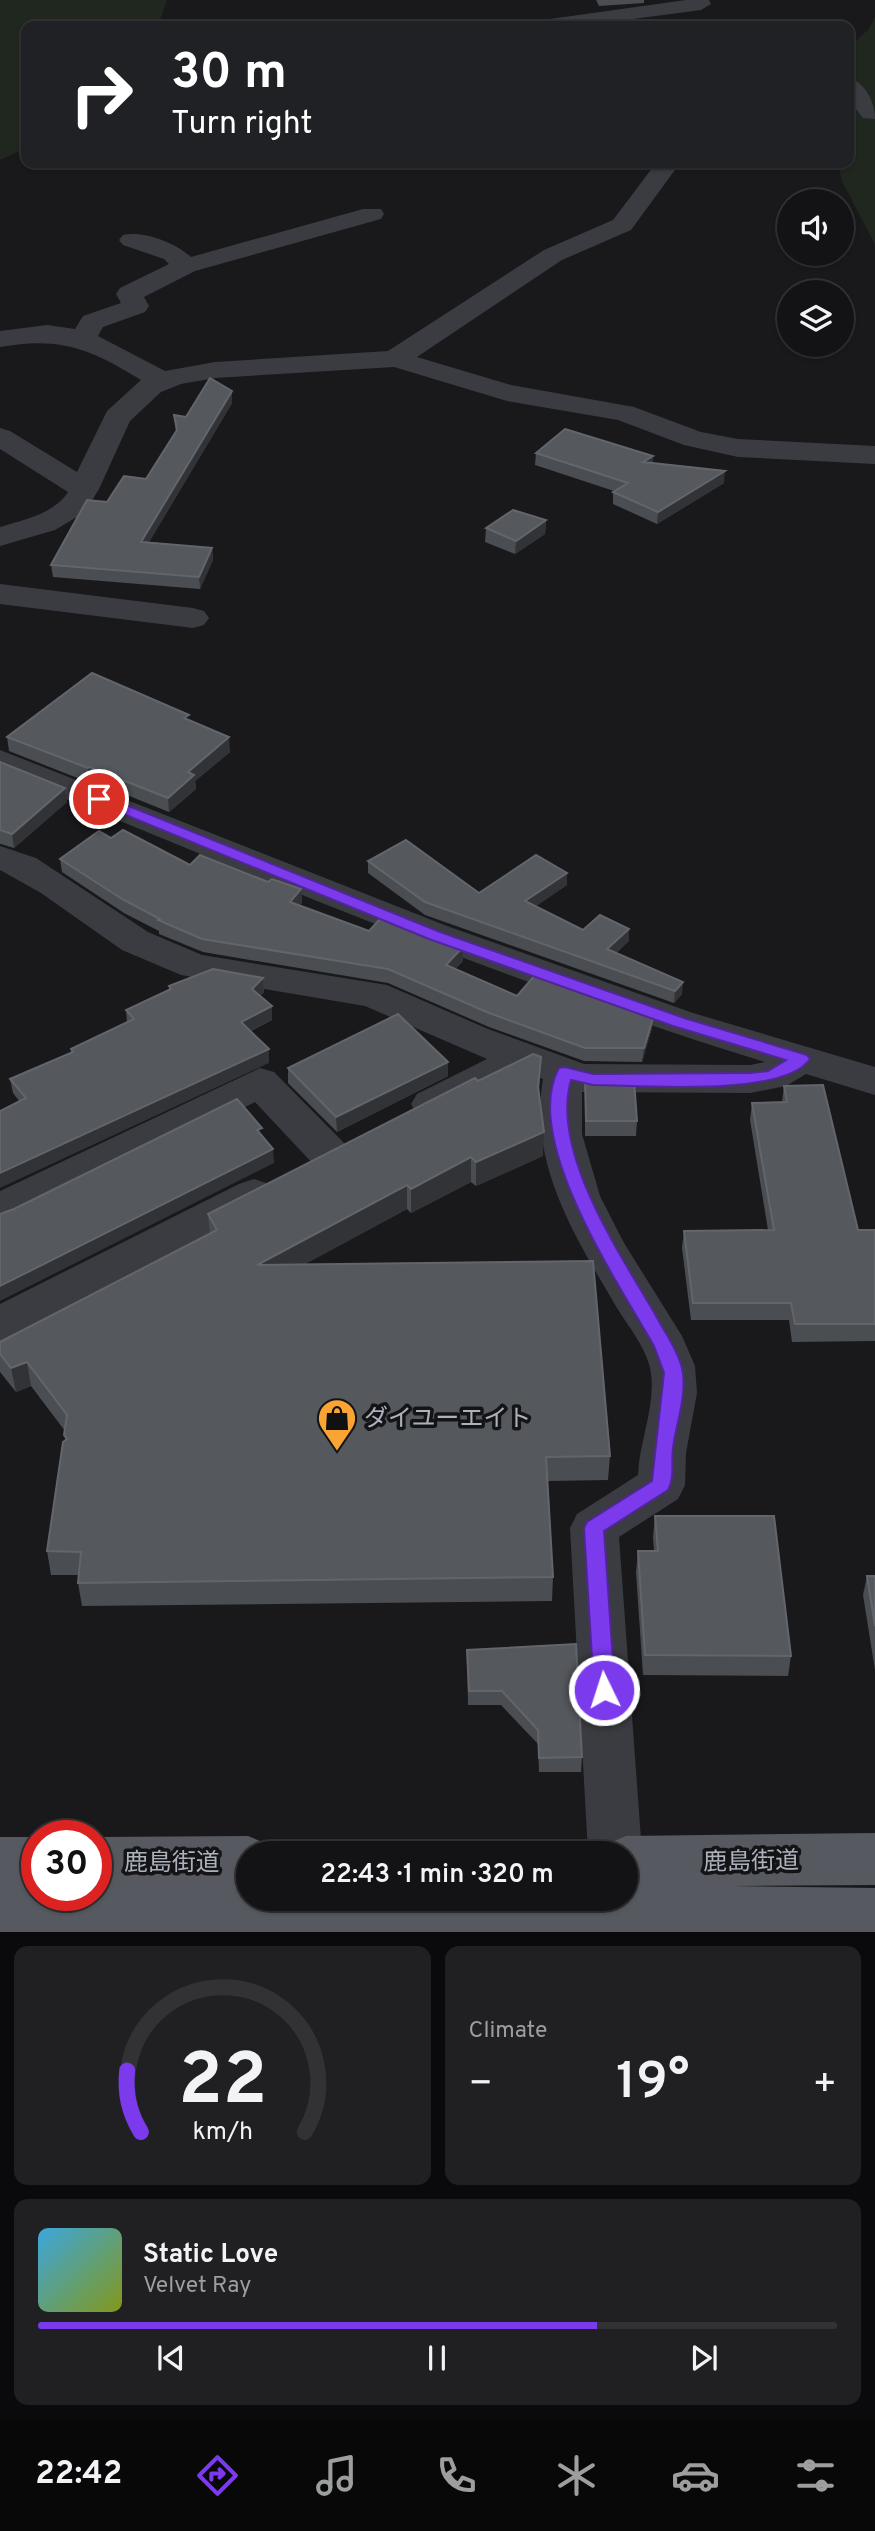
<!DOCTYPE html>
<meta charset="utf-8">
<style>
:root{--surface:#131315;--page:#202022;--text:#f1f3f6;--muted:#9d9ea0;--line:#323234;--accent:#7c3aed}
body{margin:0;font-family:Overpass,"Noto Sans JP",sans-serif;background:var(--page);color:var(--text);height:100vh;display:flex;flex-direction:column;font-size:26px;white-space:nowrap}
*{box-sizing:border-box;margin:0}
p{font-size:23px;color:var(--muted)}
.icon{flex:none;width:38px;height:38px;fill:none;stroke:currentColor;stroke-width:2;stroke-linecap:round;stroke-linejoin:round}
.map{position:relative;height:1932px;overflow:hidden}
.panel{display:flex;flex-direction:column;gap:14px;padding:14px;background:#0a0a0c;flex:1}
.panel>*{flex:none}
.hud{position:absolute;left:21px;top:21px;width:833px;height:147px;border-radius:14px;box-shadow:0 2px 5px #0004,0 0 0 2px var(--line);background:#202124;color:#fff;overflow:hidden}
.buttons{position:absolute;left:777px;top:189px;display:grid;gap:14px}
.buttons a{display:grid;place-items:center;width:77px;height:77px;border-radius:50%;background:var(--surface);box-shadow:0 2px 5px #0004,0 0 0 2px var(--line);font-size:35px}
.speed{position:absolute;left:21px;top:1820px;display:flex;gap:14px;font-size:35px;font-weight:700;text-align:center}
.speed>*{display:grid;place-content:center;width:91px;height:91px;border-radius:50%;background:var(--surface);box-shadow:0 2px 5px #0004,0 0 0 2px var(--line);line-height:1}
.speed .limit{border:10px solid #d22;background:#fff;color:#111}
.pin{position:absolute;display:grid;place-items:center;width:60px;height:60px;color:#fff;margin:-30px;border:4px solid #fff;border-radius:50%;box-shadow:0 2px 7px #0007}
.me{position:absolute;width:77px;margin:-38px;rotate:356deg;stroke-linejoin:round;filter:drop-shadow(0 0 5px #0008)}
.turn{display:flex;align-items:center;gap:24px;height:147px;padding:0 35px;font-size:32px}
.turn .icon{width:91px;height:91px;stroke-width:2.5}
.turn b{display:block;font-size:49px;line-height:60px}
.big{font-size:52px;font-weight:600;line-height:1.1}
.panel .widget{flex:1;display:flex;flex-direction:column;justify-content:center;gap:10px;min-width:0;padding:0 24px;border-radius:14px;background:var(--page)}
.panel .dial{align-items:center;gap:0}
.dial svg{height:182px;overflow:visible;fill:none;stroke:var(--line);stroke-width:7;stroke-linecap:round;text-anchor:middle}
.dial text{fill:var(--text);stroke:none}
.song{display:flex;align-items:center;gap:21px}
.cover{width:84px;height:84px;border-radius:10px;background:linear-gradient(135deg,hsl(200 70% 55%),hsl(70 70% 35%))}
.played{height:7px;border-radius:4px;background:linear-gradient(90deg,var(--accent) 70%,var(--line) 70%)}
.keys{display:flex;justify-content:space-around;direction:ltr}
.heat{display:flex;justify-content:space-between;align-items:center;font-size:38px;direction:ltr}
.panel .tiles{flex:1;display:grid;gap:14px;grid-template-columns:1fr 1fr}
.widget:last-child{grid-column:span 2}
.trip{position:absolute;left:236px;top:1841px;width:402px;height:70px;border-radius:35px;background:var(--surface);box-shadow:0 2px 5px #0004,0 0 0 2px var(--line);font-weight:600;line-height:70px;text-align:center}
.tab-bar{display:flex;height:112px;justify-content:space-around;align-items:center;background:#080808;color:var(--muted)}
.tab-bar .icon{width:49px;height:49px}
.tab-bar .active{color:var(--accent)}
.tab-bar b{font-size:32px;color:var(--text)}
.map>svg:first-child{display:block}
.green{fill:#1f271f}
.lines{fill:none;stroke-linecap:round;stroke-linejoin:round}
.minor{fill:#3a3c41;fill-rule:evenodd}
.major{fill:#565960;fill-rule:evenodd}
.wall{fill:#4a4d51}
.shaded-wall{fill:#323337}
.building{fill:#55585d;stroke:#62666c;stroke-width:2}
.route{fill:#7c3aed;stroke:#51269a;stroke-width:2}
.labels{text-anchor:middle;stroke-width:7;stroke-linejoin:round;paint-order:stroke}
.near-poi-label{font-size:24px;fill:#abb2bc;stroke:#141417;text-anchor:start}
.near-street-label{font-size:24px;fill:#abb2bc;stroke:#141417}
</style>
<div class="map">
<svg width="875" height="1933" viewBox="0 0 875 1933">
<rect width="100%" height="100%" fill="#19191c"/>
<g class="green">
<path d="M0 0H167L158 26H26V148L0 160Z"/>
<path d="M875 17V245L842 181 838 163H849V47L869 29Z"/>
</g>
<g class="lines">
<g class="minor">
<path d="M686 0H709L711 4 701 10 580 26 547 24 550 19Z"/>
<path d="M849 78C866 83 875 103 875 119L863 118 849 100Z"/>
<path d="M656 163H680L631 230 562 260 417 357 511 385 634 407 701 432 738 439 875 446V464L738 457 684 445 618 420 507 401 394 367 215 378 181 384 161 392 130 421 99 489 85 512 55 530 0 546V527C23 520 54 514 68 492L0 449V428L10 431 77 472 107 411 141 380C91 349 60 336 0 347V331L47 325 75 329 83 316 121 303 116 294 120 288 169 264 164 259 123 245 119 240 123 235C143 230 176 243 191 257L363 209H381L384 214 381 219 195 271 144 297 149 306 145 312 103 327 98 336 165 371 215 362 388 351 544 250 613 220Z"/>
<path d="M0 584 193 608 204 611 209 618 204 625 193 628 0 604Z"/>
<path d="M0 750 447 926 693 1013 875 1067V1095L806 1074 786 1086 750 1093 582 1092V1134L600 1196 624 1243 682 1336 695 1366 697 1393 686 1453 685 1485 678 1499 619 1537 642 1853 634 1871 626 1874V1853H588L570 1528 577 1514 638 1475C639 1440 659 1399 649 1364 643 1344 628 1326 617 1308 576 1238 528 1164 543 1079L526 1073 447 1114 432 1118 417 1114 411 1104 417 1094 487 1059 365 1006 181 975 122 950 41 893 0 870V846L36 858 148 932 202 955 387 985 488 1029 584 1064 750 1065 765 1062C504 982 253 875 0 772Z"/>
<path d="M260 1068 274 1072 346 1145 352 1156 346 1167 331 1171 316 1167 255 1102 15 1221 0 1226V1191Z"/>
<path d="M254 1179 269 1184 275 1195 269 1206 16 1336 0 1341V1304L239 1184Z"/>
</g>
<path class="major" d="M875 1833V1885L731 1886 875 1888V1933H0V1837H37V1895H96V1837L248 1836 267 1844 272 1853H248V1899H626V1853H602L607 1844 626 1836Z"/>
</g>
<g class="wall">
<path d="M596 0H644V3L599 6Z"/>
<path d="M232 391V403L149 542 212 548 213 560 200 589 53 577 51 565 107 502 146 479 176 432 174 415 186 417Z"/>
<path d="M536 453 653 456 652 463 724 483 657 524 613 504V492L614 491 535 465Z"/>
<path d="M546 520 545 534 515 554 485 542 486 528Z"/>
<path d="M190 721 230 752 195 781 196 789 169 812 92 781 90 783 9 751 7 737Z"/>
<path d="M0 762 65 788 67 802 14 848 1 844H0Z"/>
<path d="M111 838 190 865 301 889 302 903 300 905 369 931 463 961 455 969 517 996 654 1015 652 1028 642 1062 584 1061 489 1027 388 983 203 952 159 934V931L124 913 62 872 60 859Z"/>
<path d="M368 861 479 893 567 885 535 906 583 930 629 929V941L616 953 682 994 674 1003 425 915 368 873Z"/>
<path d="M263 978 264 992 260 996 272 1006V1020L251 1031 269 1049V1063L20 1102 13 1093 10 1079 71 1053V1049L127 1023 126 1010 169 990V986Z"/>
<path d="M541 1057 539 1092 543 1156 476 1186 471 1182 411 1213 407 1209 305 1264 610 1456 608 1480 548 1481 553 1577 552 1601 82 1606 78 1583 79 1575H51L47 1551 65 1441V1431L31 1386 16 1392 0 1372V1342L210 1234 208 1214 478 1081Z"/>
<path d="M288 1068 448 1076 337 1132 288 1083Z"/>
<path d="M585 1080 637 1121 636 1136H585Z"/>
<path d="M784 1086 858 1230H875V1341L792 1342 789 1320H691L682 1248 684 1231 768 1230 750 1120 752 1103 782 1102Z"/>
<path d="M655 1516 791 1656 788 1676 643 1675 636 1572 638 1551H654L653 1537Z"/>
<path d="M867 1576H875V1670L863 1595Z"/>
<path d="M467 1650 582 1757 581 1772H539L538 1744 501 1705H468Z"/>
</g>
<g class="shaded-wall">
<path d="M232 391V403L142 554 141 542Z"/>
<path d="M653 456 652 468 643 462Z"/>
<path d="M725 471 724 483 657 524 658 512Z"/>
<path d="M546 520 545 534 515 554 516 541Z"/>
<path d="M212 548 213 560 200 589 199 577Z"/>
<path d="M229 737 230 752 195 781 196 789 169 812 168 798 188 772Z"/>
<path d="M90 767 92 781 90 783 88 768Z"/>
<path d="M65 788 67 802 14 848 12 834Z"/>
<path d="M567 873V885L525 914V901Z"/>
<path d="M301 889 302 903 290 915V902Z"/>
<path d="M629 929V941L606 961 607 949Z"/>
<path d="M463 947V961L446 978V965Z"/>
<path d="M263 978 264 992 253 1003 252 989Z"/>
<path d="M683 982 682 994 674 1003 675 991Z"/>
<path d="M272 1006V1020L242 1035 241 1022Z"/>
<path d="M654 1015 652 1028 642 1062 644 1048Z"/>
<path d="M269 1049V1063L0 1188V1173Z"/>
<path d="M448 1062V1076L337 1132 336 1117Z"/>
<path d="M544 1132 543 1156 476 1186V1162Z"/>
<path d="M273 1149 274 1163 0 1301V1286Z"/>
<path d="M471 1157V1182L411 1213V1189Z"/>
<path d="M407 1185V1209L259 1289 257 1265Z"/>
<path d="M27 1362 31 1386 16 1392 11 1368Z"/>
</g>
<g class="building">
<path d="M210 378 232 391 141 542 212 548 199 577 51 565 87 500 107 502 124 476 146 479 177 430 174 415 186 417Z"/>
<path d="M565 429 653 456 643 462 725 471 658 512 613 492 628 483 536 453Z"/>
<path d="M513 510 546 520 516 541 486 528Z"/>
<path d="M92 673 189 715 184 718 229 737 188 772 194 775 168 798 90 767 88 768 7 737Z"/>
<path d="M0 762 65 788 12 834 0 830Z"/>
<path d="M123 830 190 865 200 855 268 882 272 879 301 889 290 902 369 931 381 918 463 947 446 965 517 996 536 974 654 1015 644 1048H585L489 1013 388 969 202 939 158 920 160 919 122 899 60 859 99 831 111 838Z"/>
<path d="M406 840 479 893 536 855 567 873 525 901 583 930 600 915 629 929 607 949 683 982 675 991 425 902 368 861Z"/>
<path d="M213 969 263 978 252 989 272 1006 241 1022 269 1049 0 1173V1111L26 1098 10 1079 73 1052 71 1049 134 1019 126 1010 171 989 169 986Z"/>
<path d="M398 1014 448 1062 336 1117 288 1068Z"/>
<path d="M533 1054 541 1057 538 1087 544 1132 476 1162 471 1157 411 1189 407 1185 257 1265 593 1261 610 1456 546 1457 553 1577 78 1583 81 1552 47 1551 63 1442 67 1439 64 1435 67 1415 27 1362 11 1368 0 1354V1342L217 1230 208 1214 475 1078 478 1081Z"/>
<path d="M585 1080H634L637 1121H586Z"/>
<path d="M823 1085 858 1230H875V1324H795L791 1303H693L684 1231 774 1230 752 1103 787 1102 784 1086Z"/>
<path d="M237 1099 262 1128 257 1130 273 1149 0 1286V1214L14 1209Z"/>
<path d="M655 1516H774L791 1656 645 1655 638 1551H658Z"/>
<path d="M867 1576H875V1626Z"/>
<path d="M576 1644 582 1757 539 1758 538 1730 502 1691H469L467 1650Z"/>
</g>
<path class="route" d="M99 794 440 932 684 1018 807 1055 810 1059C783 1098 640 1085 593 1085L571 1080C550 1152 621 1255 656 1316 665 1333 681 1355 683 1374 686 1399 676 1424 673 1448 671 1462 675 1478 668 1490L604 1531 615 1690 612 1697 604 1700 597 1697 594 1690 584 1528 587 1522 652 1481 664 1373 654 1346C619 1284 520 1138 559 1068L565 1067 593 1074 750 1073 768 1071 786 1060 673 1026 429 939 94 802 92 799Z"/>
<defs>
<g id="shop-pin" transform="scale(2.0125)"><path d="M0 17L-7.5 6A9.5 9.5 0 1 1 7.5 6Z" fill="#faa433" stroke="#141417"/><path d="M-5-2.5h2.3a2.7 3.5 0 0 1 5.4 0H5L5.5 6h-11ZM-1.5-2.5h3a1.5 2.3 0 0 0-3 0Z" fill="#111"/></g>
</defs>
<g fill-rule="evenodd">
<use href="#shop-pin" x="337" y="1418"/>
</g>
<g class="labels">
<g class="near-poi-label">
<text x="364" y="1426">ダイユーエイト</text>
</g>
<g class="near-street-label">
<text transform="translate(751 1861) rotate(-1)" y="8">鹿島街道</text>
<text x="172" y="1870">鹿島街道</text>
</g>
</g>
</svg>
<div class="buttons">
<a><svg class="icon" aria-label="sound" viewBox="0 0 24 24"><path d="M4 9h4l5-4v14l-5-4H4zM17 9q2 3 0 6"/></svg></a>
<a><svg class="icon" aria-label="layers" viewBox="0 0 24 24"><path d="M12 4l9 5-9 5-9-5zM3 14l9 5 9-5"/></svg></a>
</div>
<div class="speed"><div class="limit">30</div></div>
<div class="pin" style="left:99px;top:799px;background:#d93025"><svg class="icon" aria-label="arrive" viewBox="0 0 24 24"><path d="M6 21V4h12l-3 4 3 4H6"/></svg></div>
<svg class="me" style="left:604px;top:1690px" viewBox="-20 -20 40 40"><circle r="17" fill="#7c3aed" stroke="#fff" stroke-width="3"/><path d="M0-11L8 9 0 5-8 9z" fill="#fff"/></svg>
<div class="trip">22:43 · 1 min · 320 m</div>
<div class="hud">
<div class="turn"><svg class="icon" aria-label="right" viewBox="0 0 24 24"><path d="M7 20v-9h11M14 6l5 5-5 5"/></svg><div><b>30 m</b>Turn right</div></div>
</div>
</div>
<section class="panel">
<div class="tiles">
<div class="widget dial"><svg viewBox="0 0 100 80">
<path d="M14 69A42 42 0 1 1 86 69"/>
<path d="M14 69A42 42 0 0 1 8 42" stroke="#7c3aed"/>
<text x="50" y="56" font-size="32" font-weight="700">22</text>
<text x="50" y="72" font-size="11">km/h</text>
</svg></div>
<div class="widget"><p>Climate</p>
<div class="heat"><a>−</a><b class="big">19°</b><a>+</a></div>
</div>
<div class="widget">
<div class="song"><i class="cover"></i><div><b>Static Love</b><p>Velvet Ray</p></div></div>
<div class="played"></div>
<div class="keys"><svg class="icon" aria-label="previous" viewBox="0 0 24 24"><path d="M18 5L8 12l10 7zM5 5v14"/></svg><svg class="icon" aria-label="pause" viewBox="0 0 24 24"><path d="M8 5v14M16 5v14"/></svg><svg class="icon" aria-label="next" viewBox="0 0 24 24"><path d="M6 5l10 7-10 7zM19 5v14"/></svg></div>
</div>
</div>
</section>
<nav class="tab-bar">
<b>22:42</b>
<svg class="icon active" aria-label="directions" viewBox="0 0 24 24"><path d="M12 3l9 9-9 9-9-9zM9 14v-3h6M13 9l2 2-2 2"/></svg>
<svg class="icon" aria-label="music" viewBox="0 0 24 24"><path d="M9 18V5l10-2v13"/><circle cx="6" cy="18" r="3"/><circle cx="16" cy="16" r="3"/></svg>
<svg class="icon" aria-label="phone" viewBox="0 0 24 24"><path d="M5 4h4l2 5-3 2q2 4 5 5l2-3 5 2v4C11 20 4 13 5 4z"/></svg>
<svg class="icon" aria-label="climate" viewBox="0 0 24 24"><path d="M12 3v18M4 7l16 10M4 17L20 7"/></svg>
<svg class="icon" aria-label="car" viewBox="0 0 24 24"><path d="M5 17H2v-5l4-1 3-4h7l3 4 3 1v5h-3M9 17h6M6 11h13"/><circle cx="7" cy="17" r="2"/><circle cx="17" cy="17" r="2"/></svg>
<svg class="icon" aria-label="filters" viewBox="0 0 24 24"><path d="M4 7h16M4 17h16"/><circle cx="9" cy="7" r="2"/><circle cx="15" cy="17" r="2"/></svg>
</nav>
